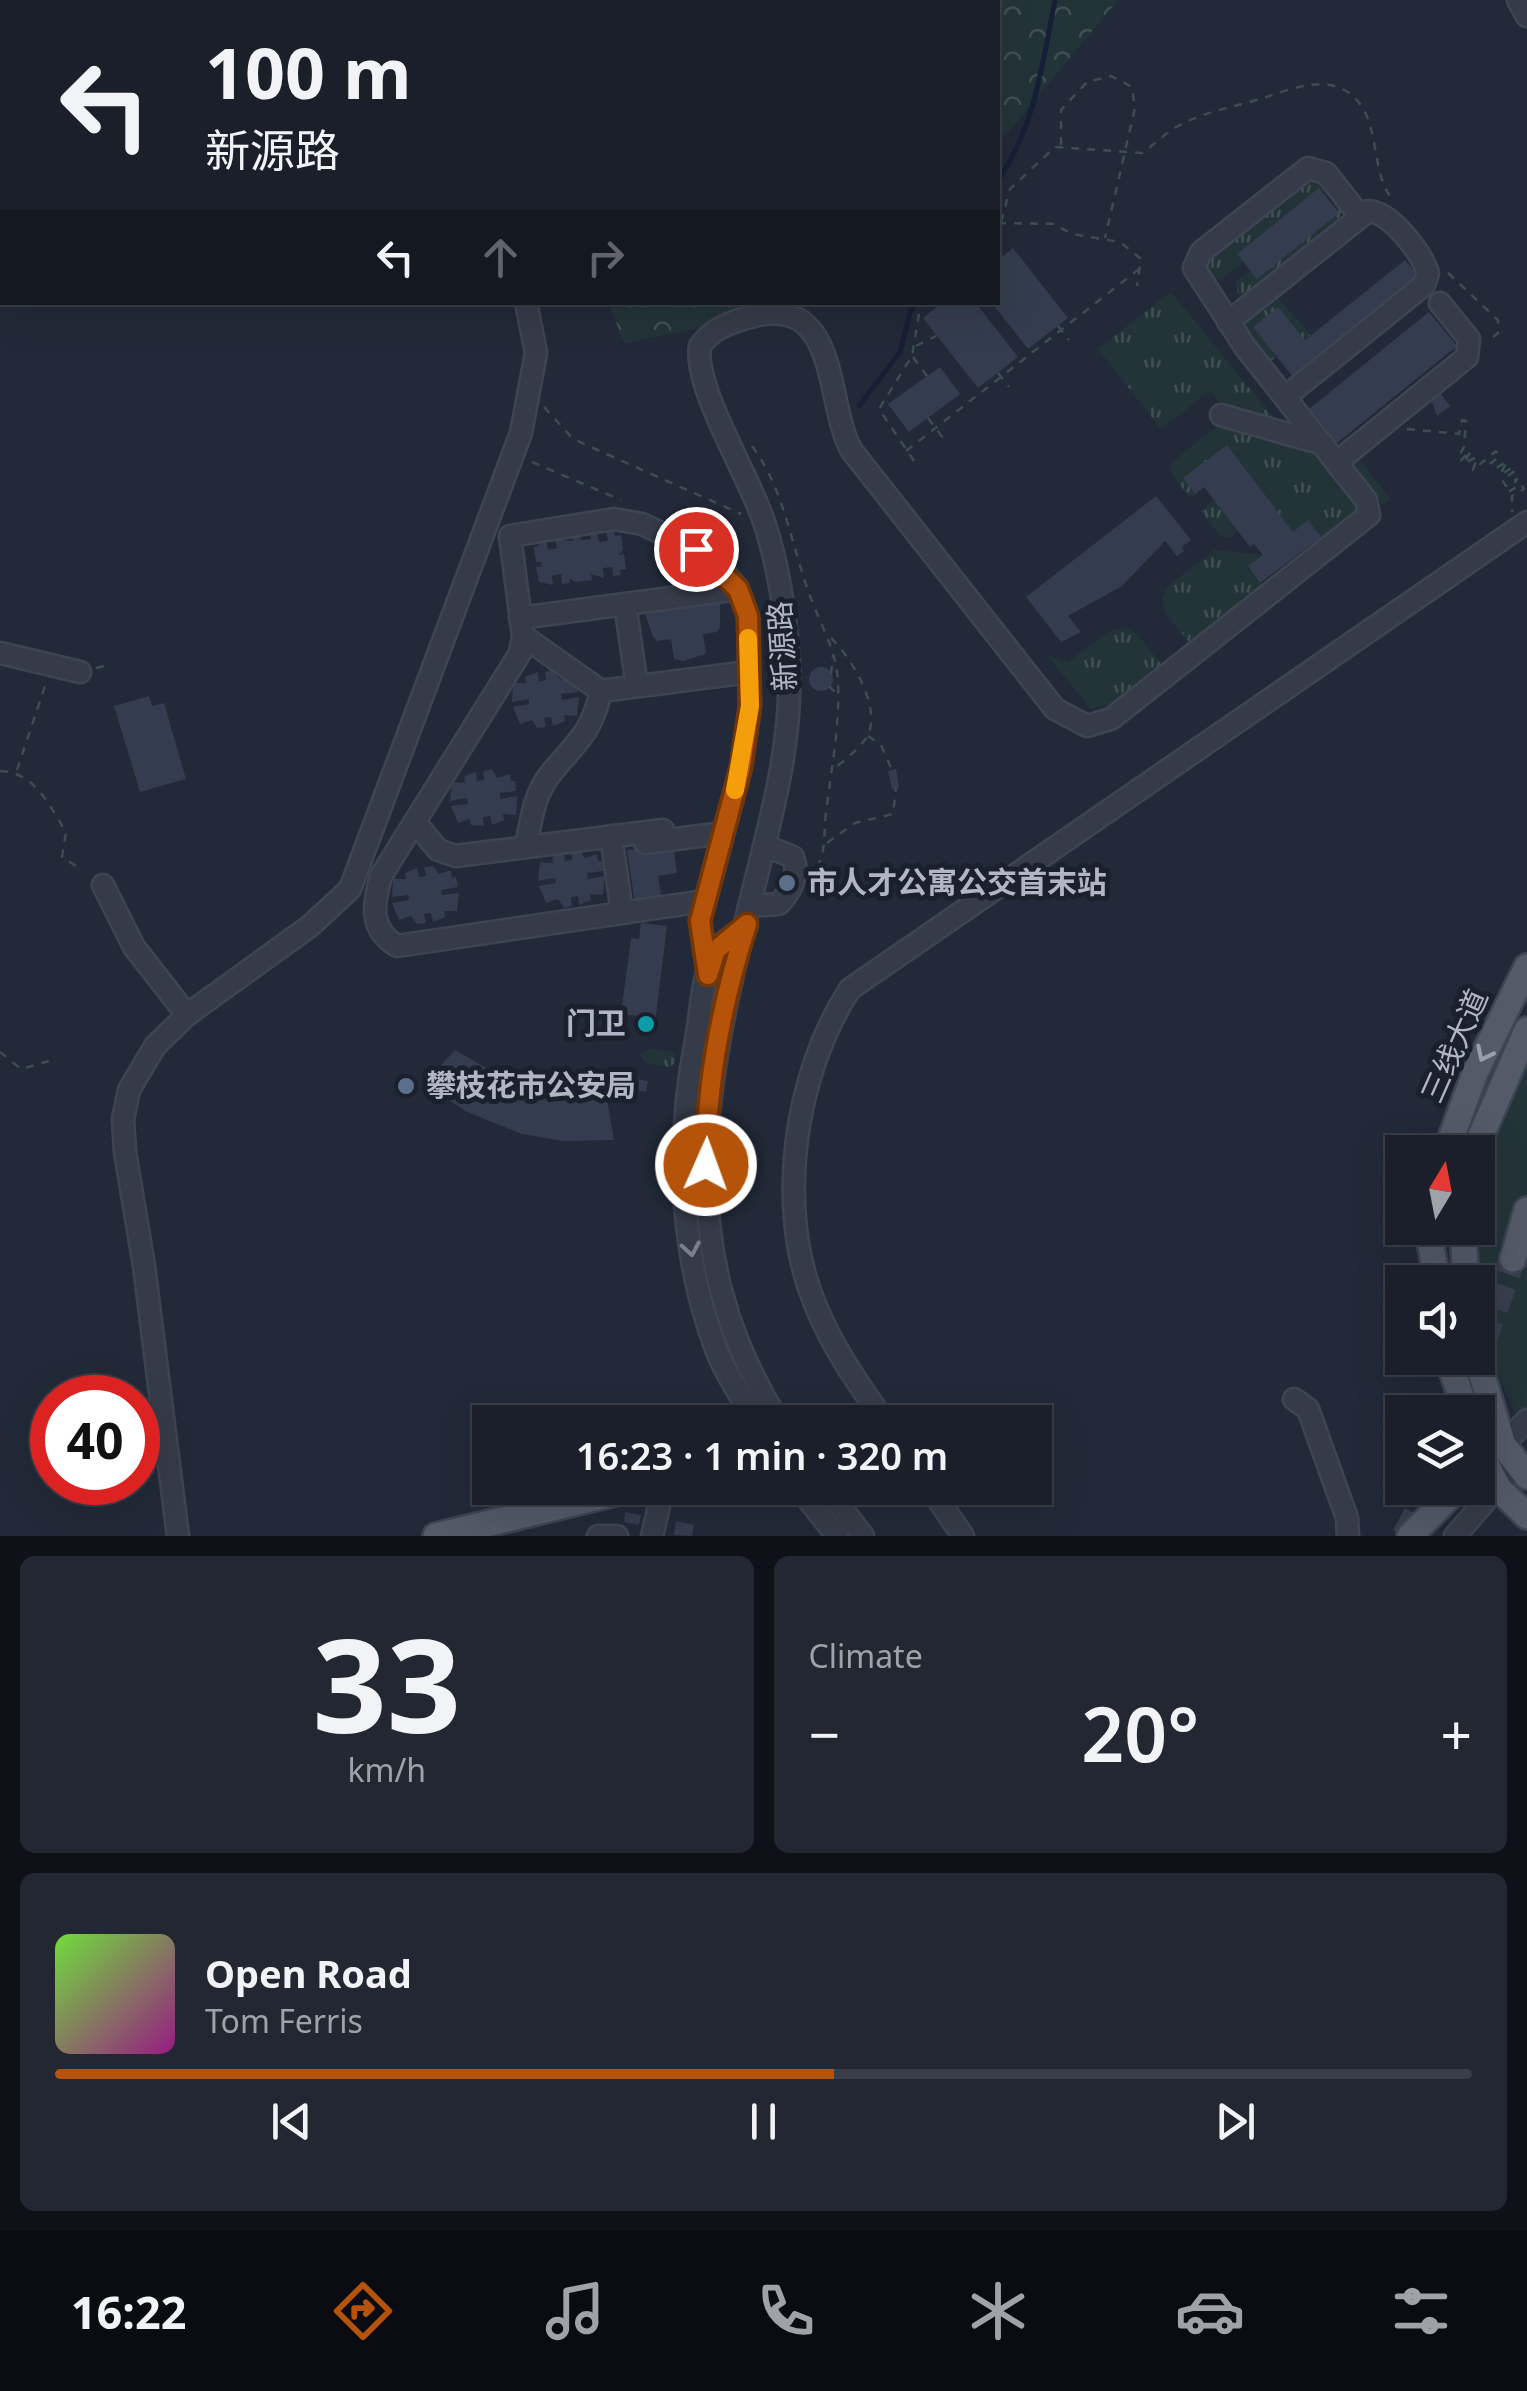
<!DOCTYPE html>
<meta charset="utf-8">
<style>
:root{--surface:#1a1f2a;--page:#232732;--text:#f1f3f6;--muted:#9fa2a8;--line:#383d47;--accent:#b45309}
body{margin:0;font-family:"Noto Sans","Noto Sans SC",sans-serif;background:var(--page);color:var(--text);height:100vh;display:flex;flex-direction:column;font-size:38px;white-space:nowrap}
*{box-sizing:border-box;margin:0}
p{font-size:32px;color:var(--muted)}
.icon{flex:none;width:55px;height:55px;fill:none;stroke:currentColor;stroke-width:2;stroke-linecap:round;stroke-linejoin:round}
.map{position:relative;height:1536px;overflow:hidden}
.sheet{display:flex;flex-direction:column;gap:20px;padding:20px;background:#0e1117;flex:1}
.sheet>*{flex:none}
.guide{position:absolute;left:0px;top:0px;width:1000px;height:305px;box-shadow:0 10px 40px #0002,0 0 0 2px var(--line);background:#1a1f2a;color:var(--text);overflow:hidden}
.needle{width:65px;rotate:10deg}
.fabs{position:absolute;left:1385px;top:1135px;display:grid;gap:20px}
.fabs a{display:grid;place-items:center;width:110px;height:110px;border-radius:0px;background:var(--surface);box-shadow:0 10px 40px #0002,0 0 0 2px var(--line);font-size:50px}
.speed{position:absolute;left:30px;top:1375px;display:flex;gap:20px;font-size:50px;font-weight:700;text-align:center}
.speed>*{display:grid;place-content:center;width:130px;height:130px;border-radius:50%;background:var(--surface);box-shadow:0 10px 40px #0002,0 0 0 2px var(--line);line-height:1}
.speed .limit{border:15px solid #d22;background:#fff;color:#111}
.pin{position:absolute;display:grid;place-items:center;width:85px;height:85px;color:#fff;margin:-42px;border:5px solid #fff;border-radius:50%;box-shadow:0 2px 10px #0007}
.me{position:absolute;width:110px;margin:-55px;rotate:2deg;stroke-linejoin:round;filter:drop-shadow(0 0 8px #0008)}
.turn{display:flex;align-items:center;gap:35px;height:210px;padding:0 40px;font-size:45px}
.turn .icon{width:130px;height:130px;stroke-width:2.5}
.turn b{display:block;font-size:70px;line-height:85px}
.lanes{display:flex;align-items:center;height:95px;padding:0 40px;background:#0003;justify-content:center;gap:50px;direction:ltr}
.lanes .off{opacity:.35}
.big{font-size:75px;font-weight:600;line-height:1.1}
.sheet .card{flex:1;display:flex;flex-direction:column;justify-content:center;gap:15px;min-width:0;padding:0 35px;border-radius:15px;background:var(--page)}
.sheet .dial{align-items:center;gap:0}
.dial b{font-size:130px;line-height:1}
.song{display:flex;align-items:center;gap:30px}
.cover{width:120px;height:120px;border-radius:15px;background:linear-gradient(135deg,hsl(100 70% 55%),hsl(310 70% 35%))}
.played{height:10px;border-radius:5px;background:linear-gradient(90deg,var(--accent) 55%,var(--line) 55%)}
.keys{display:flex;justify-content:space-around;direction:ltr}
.heat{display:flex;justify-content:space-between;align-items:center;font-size:55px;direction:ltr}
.sheet .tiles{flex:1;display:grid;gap:20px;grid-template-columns:1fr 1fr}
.card:last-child{grid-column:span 2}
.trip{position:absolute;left:472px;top:1405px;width:580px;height:100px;border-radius:0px;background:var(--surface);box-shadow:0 10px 40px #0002,0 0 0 2px var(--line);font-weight:600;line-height:100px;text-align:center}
.tab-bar{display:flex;height:160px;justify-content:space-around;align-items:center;background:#0a0c11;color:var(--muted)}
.tab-bar .icon{width:70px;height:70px}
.tab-bar .on{color:var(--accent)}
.tab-bar b{font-size:45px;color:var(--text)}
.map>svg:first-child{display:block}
.grass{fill:url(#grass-tufts)}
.forest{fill:url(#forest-crowns)}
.park{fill:#233439}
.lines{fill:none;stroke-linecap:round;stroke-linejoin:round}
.stream{stroke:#161f35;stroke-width:5}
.building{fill:#343d4f}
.major-tunnel{stroke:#373e4d;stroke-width:25;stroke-dasharray:25 12;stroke-linecap:butt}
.minor-casing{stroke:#3e4452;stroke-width:25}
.major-casing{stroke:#3e4452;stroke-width:30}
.path{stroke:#3c4e51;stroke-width:2.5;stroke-dasharray:8 8;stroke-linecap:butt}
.minor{stroke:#353b48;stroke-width:20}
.major{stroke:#535a68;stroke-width:25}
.oneway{stroke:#999fae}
.oneway2{stroke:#797f8d}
.route-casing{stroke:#753606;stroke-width:25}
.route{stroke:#b45309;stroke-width:18}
.slow{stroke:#f59e0b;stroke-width:18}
.service-dot{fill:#5c6f8a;stroke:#1b202d;stroke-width:4}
.culture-dot{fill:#0f9aa8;stroke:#1b202d;stroke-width:4}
.labels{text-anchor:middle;stroke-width:10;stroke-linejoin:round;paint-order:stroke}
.street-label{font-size:30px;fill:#b0b6c5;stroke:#1b202d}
.poi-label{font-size:30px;font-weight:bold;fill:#b0b6c5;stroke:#1b202d;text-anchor:start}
</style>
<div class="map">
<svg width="1527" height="1536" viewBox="0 0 1527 1536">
<defs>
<pattern id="grass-tufts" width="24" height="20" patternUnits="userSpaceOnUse" patternTransform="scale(2.5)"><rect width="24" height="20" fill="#233439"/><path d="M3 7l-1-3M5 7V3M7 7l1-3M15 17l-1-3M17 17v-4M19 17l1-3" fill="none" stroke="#404f54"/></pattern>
<pattern id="forest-crowns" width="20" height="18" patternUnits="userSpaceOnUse" patternTransform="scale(2.5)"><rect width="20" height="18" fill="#233439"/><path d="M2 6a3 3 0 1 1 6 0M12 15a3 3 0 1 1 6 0" fill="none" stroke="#404f54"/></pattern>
</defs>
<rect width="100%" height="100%" fill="#222938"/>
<g class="grass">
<path d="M1315 174 1331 191 1326 196 1320 189 1238 254 1243 262 1223 278 1210 279 1203 263Z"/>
<path d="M1337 201 1343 205 1339 224 1244 297 1238 295 1236 282 1250 270 1257 278 1338 213 1332 204Z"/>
<path d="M1171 292 1275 420 1221 403 1210 390 1161 429 1098 349Z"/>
<path d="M1276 296 1311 335 1269 362 1245 331 1246 321Z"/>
<path d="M1221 423 1314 449 1354 501 1357 515 1326 543 1309 521 1293 532 1227 446 1184 479 1195 494 1190 498 1170 471 1171 463Z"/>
<path d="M1355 454 1391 499 1383 505 1347 461Z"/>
<path d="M1214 500 1238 531 1229 538 1220 536 1200 511Z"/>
<path d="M1215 550 1263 555 1248 567 1266 590 1193 647 1165 613 1162 598 1169 585Z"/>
<path d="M1125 628 1138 635 1165 669 1117 704 1090 708 1048 656 1068 662 1111 631Z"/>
<path d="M650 1049 673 1052 676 1062 670 1067 645 1063 640 1055Z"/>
</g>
<g class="forest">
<path d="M0 0H266L2 2 0 170Z"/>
<path d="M485 0H1118L998 144V2Z"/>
<path d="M608 303H827L624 343Z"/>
</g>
<path class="park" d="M1527 1054V1409L1518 1419 1483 1342 1473 1228H1478L1484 1157Z"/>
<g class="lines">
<g class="stream">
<path d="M998 181C1036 124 1042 65 1055 0"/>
<path d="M859 406 900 352 913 302"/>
</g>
</g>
<g class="building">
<path d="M1319 188 1339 213 1257 279 1237 254Z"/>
<path d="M1013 248 1068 318 1028 349 991 302H998V260Z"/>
<path d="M1405 260 1419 277 1293 377 1253 327 1278 307 1305 340Z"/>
<path d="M943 302H975L1018 357 978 388 923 318Z"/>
<path d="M1429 312 1457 346 1337 443 1309 409Z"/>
<path d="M940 367 960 394 909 432 888 404Z"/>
<path d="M1439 391 1450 406 1437 416 1432 402Z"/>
<path d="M1227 445 1293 532 1308 520 1321 537 1260 583 1248 566 1263 555 1254 544 1250 547 1204 487 1195 494 1183 478Z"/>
<path d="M1156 496 1191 540 1182 547 1184 551 1177 556 1165 541 1122 586 1068 616 1081 632 1061 642 1026 597Z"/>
<path d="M614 530 615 536 621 535 623 550 618 555 624 554 626 569 620 570 621 575 613 576 612 567 603 568 604 578 591 574 592 580 575 582 569 578 570 583 562 584 561 574 552 576 553 585 539 582 536 567 542 566 541 562H536L534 547 539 546V541L546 540 548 550 557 548 555 539 573 541 572 536 580 535 581 540 591 539 590 534 597 532 599 542 608 541 606 531Z"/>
<path d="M691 601 720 603V627L717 632 703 634 706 654 683 661 674 659 671 639 657 641 653 637 645 614 673 604 674 610 692 607Z"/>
<circle cx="821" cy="679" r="12"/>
<path d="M553 670 559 679 576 682 578 692 561 694 562 700 579 697 577 716 564 715 565 721 553 726 551 717 544 718 546 727 537 728 532 720 520 724 513 707 529 704V699L512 702 513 683H526L525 677 538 672 539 682 546 680 545 672Z"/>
<path d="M149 696 152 706 164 703 186 779 140 792 114 706Z"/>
<path d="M492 769 497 778 510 774 511 781H515L516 791 500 793V799L517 796 516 815 503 814 504 820 492 825 490 816 483 817 484 826 471 825 470 819 458 823 451 806 468 804 467 798 450 801 452 782 465 783 464 776 476 772 477 781 484 780 483 771Z"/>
<path d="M896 769 899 788 892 789 888 771Z"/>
<path d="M673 843 677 873 658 876 662 900 635 904 627 850Z"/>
<path d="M579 849 585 858 597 854 598 861H603L604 871 587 873 588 879 605 876 603 895 590 894 591 900 579 905 578 896 571 897 572 906 564 908 558 899 546 903 539 886 556 883 555 878 538 881 540 862 553 863 552 857 564 852 565 861 572 860 571 851Z"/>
<path d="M433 866 439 874 451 870 452 878 456 877 458 887 441 890 442 895 459 893 457 911H444L445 917 433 922 431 913 424 914 426 923 417 924 411 916 399 920 392 903 409 900 408 895 392 897 393 879H406L405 873 417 868 419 877 426 876 424 867Z"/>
<path d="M641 923 667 926 654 1032 637 1029 639 1016 621 1014 631 938 639 939Z"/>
<path d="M455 1050 518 1086 568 1096 606 1094 614 1140 563 1141 522 1134 465 1111 425 1083Z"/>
<path d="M637 1079 648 1081 646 1092 636 1090Z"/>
<path d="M625 1512 641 1515 639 1525 624 1522Z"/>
<path d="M676 1521 694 1525 692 1536 674 1535Z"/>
</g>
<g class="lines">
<g class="major-tunnel">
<path d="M1471 1379 1513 1259"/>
<path d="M1404 1536 1430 1488"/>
</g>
<g class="minor-casing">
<g id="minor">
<path d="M333 0 335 2"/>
<path d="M1518 0 1527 16"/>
<path d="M1228 322 1368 211C1391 212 1421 252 1428 273L1424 285 1285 397"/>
<path d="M1221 415 1323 444"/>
<path d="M1337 462 1467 357 1469 339 1440 303"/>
<path d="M625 604 637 686"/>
<path d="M520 618 738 589"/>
<path d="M523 636 601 691 749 672"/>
<path d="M0 653 80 672"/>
<path d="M415 822 438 850 456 856 663 830"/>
<path d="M611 836 622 913"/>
<path d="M645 843 723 833"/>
<path d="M526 847C531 820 534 793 552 772 578 740 591 734 601 691"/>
<path d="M103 885 134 947 187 1015"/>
<path d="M704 901 397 946C369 929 373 905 381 876L520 653 523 636 510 536 614 519 642 524 695 549 720 567 738 589 748 616 750 707 741 767 700 921 708 975"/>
<path d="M749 906 779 904C791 891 800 874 793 857L766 846"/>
<path d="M746 926C737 933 723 941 716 950 702 973 701 1013 696 1040 676 1142 679 1250 716 1349 725 1374 743 1399 756 1422"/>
<path d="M1294 1399 1308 1409 1347 1518 1348 1536"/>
<path d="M779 1422C670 1249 704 1089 750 903 769 825 793 745 789 664 786 618 779 566 764 522 750 477 693 387 700 346 712 328 734 321 754 316 841 295 825 406 852 451L1055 709 1087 726 1111 719 1369 515 1366 500 1245 347 1194 268 1201 252 1308 168 1326 173 1360 216"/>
<path d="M885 1422C859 1385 832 1347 815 1304 775 1208 794 1075 850 989L1527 522"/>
<path d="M1503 1445 1527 1420"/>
<path d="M799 1488 837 1536"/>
<path d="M826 1488 863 1536"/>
<path d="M930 1488 963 1536"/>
<path d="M178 1536 144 1266 125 1152 123 1119 129 1090 155 1046 187 1015 310 926 350 889 521 433 536 353 526 302"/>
<path d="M598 1536H617"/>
<path d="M652 1536 661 1498"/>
<path d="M1455 1536 1517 1465"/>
</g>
</g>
<g class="major-casing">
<g id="major">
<path d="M1446 1152 1475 1073 1527 967"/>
<path d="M1474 1152 1527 1030"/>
<path d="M1434 1228 1431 1246 1437 1282"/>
<path d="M1463 1228 1466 1282"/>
<path d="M1513 1259 1527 1210"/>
<path d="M1448 1358 1466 1412"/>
<path d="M1477 1358 1503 1445 1527 1476"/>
<path d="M1478 1450 1499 1489 1527 1516"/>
<path d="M436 1536 636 1488"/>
<path d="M1410 1536 1458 1488"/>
</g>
</g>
<g class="path">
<path d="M180 2 184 0"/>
<path d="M0 129 2 128"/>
<path d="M1061 145V110L1087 82 1111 76 1132 87 1135 108 1105 238"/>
<path d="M1001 222 1010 189 1055 147 1142 153C1153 146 1162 136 1173 129 1201 112 1230 108 1260 99 1292 89 1334 69 1360 104 1380 132 1371 171 1392 199"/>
<path d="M998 223 1054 224 1072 234 1120 242 1141 259 1137 286"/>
<path d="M1448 273 1498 320V333L1487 342"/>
<path d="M1058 326 1069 340"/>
<path d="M916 346 936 336"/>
<path d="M913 357 927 376"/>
<path d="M998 373 1009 387"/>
<path d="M544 407 573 439 741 514"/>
<path d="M928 418 943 438"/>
<path d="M1407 429 1459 434 1462 420 1466 421 1464 447 1458 457 1461 460 1471 451 1464 463 1477 457 1473 470 1496 451 1499 457 1491 463 1495 469 1507 461 1500 475 1513 467 1515 471 1502 480 1506 486 1517 479 1510 491 1521 484 1524 489 1512 496V512"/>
<path d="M752 446C784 488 792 548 810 596 821 626 837 651 838 683 840 727 831 770 826 813 823 836 827 851 815 872"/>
<path d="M906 451 1143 266"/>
<path d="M914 461 879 409 912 356 921 302"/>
<path d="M532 462 621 500"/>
<path d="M831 638C851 657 881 706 868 735 861 748 844 760 833 770"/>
<path d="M96 668 108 665"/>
<path d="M831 674 833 656"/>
<path d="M829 686 838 695"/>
<path d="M868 736 881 745 892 770"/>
<path d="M17 770 46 683"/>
<path d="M0 771C35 772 49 805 66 832L62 857 82 870"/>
<path d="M827 843 855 823 893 814 896 788"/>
<path d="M0 1052 21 1069 49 1061"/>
</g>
<use href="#minor" class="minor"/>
<use href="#major" class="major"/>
</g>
<defs><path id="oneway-chevron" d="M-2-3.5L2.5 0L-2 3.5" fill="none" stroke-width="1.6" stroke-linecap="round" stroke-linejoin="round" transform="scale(2.5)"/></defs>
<use class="oneway" href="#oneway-chevron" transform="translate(1484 1054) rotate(116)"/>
<use class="oneway2" href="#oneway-chevron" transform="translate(691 1249) rotate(80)"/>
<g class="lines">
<g class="route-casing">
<path id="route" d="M696 549 738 589 748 616 750 706 741 767 700 921 708 975 716 950 747 924C722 1002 706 1083 706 1165"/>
</g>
<use href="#route" class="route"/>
<path class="slow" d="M735 790 750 706 748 638"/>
</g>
<g class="service-dot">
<circle cx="787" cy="883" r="10"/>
<circle cx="406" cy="1086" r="10"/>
</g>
<circle class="culture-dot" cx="646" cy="1024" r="10"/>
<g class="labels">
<g class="street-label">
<text transform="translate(783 646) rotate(-94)" y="10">新源路</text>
<text transform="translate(1455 1046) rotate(-66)" y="10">三线大道</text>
</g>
<g class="poi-label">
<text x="807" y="893">市人才公寓公交首末站</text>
<text x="626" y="1034" text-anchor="end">门卫</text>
<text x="426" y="1096">攀枝花市公安局</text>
</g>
</g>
</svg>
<div class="fabs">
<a><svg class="needle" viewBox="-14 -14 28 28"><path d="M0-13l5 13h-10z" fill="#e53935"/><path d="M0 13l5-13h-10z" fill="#9fa2a8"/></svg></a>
<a><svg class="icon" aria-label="sound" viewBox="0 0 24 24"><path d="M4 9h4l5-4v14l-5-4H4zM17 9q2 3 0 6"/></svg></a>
<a><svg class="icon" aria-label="layers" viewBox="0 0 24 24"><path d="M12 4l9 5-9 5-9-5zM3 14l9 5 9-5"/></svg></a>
</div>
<div class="speed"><div class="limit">40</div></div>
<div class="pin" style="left:696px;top:549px;background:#d93025"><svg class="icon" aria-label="arrive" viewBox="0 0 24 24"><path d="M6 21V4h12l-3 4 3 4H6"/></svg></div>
<svg class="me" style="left:706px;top:1165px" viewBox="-20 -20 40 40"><circle r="17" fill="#b45309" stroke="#fff" stroke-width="3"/><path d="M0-11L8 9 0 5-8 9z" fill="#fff"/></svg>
<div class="trip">16:23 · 1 min · 320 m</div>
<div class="guide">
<div class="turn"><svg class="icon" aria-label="left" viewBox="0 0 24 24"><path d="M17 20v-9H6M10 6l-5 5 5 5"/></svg><div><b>100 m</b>新源路</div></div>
<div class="lanes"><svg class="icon" aria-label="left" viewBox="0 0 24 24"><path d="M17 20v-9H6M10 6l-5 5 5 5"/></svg><svg class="icon off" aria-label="ahead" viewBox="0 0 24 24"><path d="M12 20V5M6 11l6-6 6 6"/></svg><svg class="icon off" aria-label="right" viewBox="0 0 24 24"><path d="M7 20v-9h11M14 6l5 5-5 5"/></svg></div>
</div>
</div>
<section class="sheet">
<div class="tiles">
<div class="card dial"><b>33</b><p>km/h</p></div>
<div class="card"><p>Climate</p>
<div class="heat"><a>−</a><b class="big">20°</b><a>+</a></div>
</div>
<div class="card">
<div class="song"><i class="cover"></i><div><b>Open Road</b><p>Tom Ferris</p></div></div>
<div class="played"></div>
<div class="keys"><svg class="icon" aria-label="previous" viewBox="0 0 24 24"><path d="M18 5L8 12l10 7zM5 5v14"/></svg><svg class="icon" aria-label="pause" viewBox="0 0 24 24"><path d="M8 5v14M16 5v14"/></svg><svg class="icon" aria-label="next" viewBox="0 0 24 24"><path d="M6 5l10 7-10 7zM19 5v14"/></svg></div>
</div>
</div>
</section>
<nav class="tab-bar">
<b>16:22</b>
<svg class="icon on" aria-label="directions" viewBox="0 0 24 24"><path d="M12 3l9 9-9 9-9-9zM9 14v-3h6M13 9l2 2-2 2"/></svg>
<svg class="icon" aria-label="music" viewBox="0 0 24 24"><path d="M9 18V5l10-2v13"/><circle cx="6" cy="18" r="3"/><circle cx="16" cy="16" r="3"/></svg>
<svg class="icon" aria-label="phone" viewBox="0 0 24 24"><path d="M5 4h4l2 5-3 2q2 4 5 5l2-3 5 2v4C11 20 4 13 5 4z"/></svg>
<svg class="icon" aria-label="climate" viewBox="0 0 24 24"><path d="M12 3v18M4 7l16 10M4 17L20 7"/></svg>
<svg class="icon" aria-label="car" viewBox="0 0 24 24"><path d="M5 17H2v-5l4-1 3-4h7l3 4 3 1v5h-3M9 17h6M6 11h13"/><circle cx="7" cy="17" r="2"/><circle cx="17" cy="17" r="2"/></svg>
<svg class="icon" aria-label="filters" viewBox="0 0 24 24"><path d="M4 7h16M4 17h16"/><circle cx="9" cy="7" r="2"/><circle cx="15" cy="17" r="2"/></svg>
</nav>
